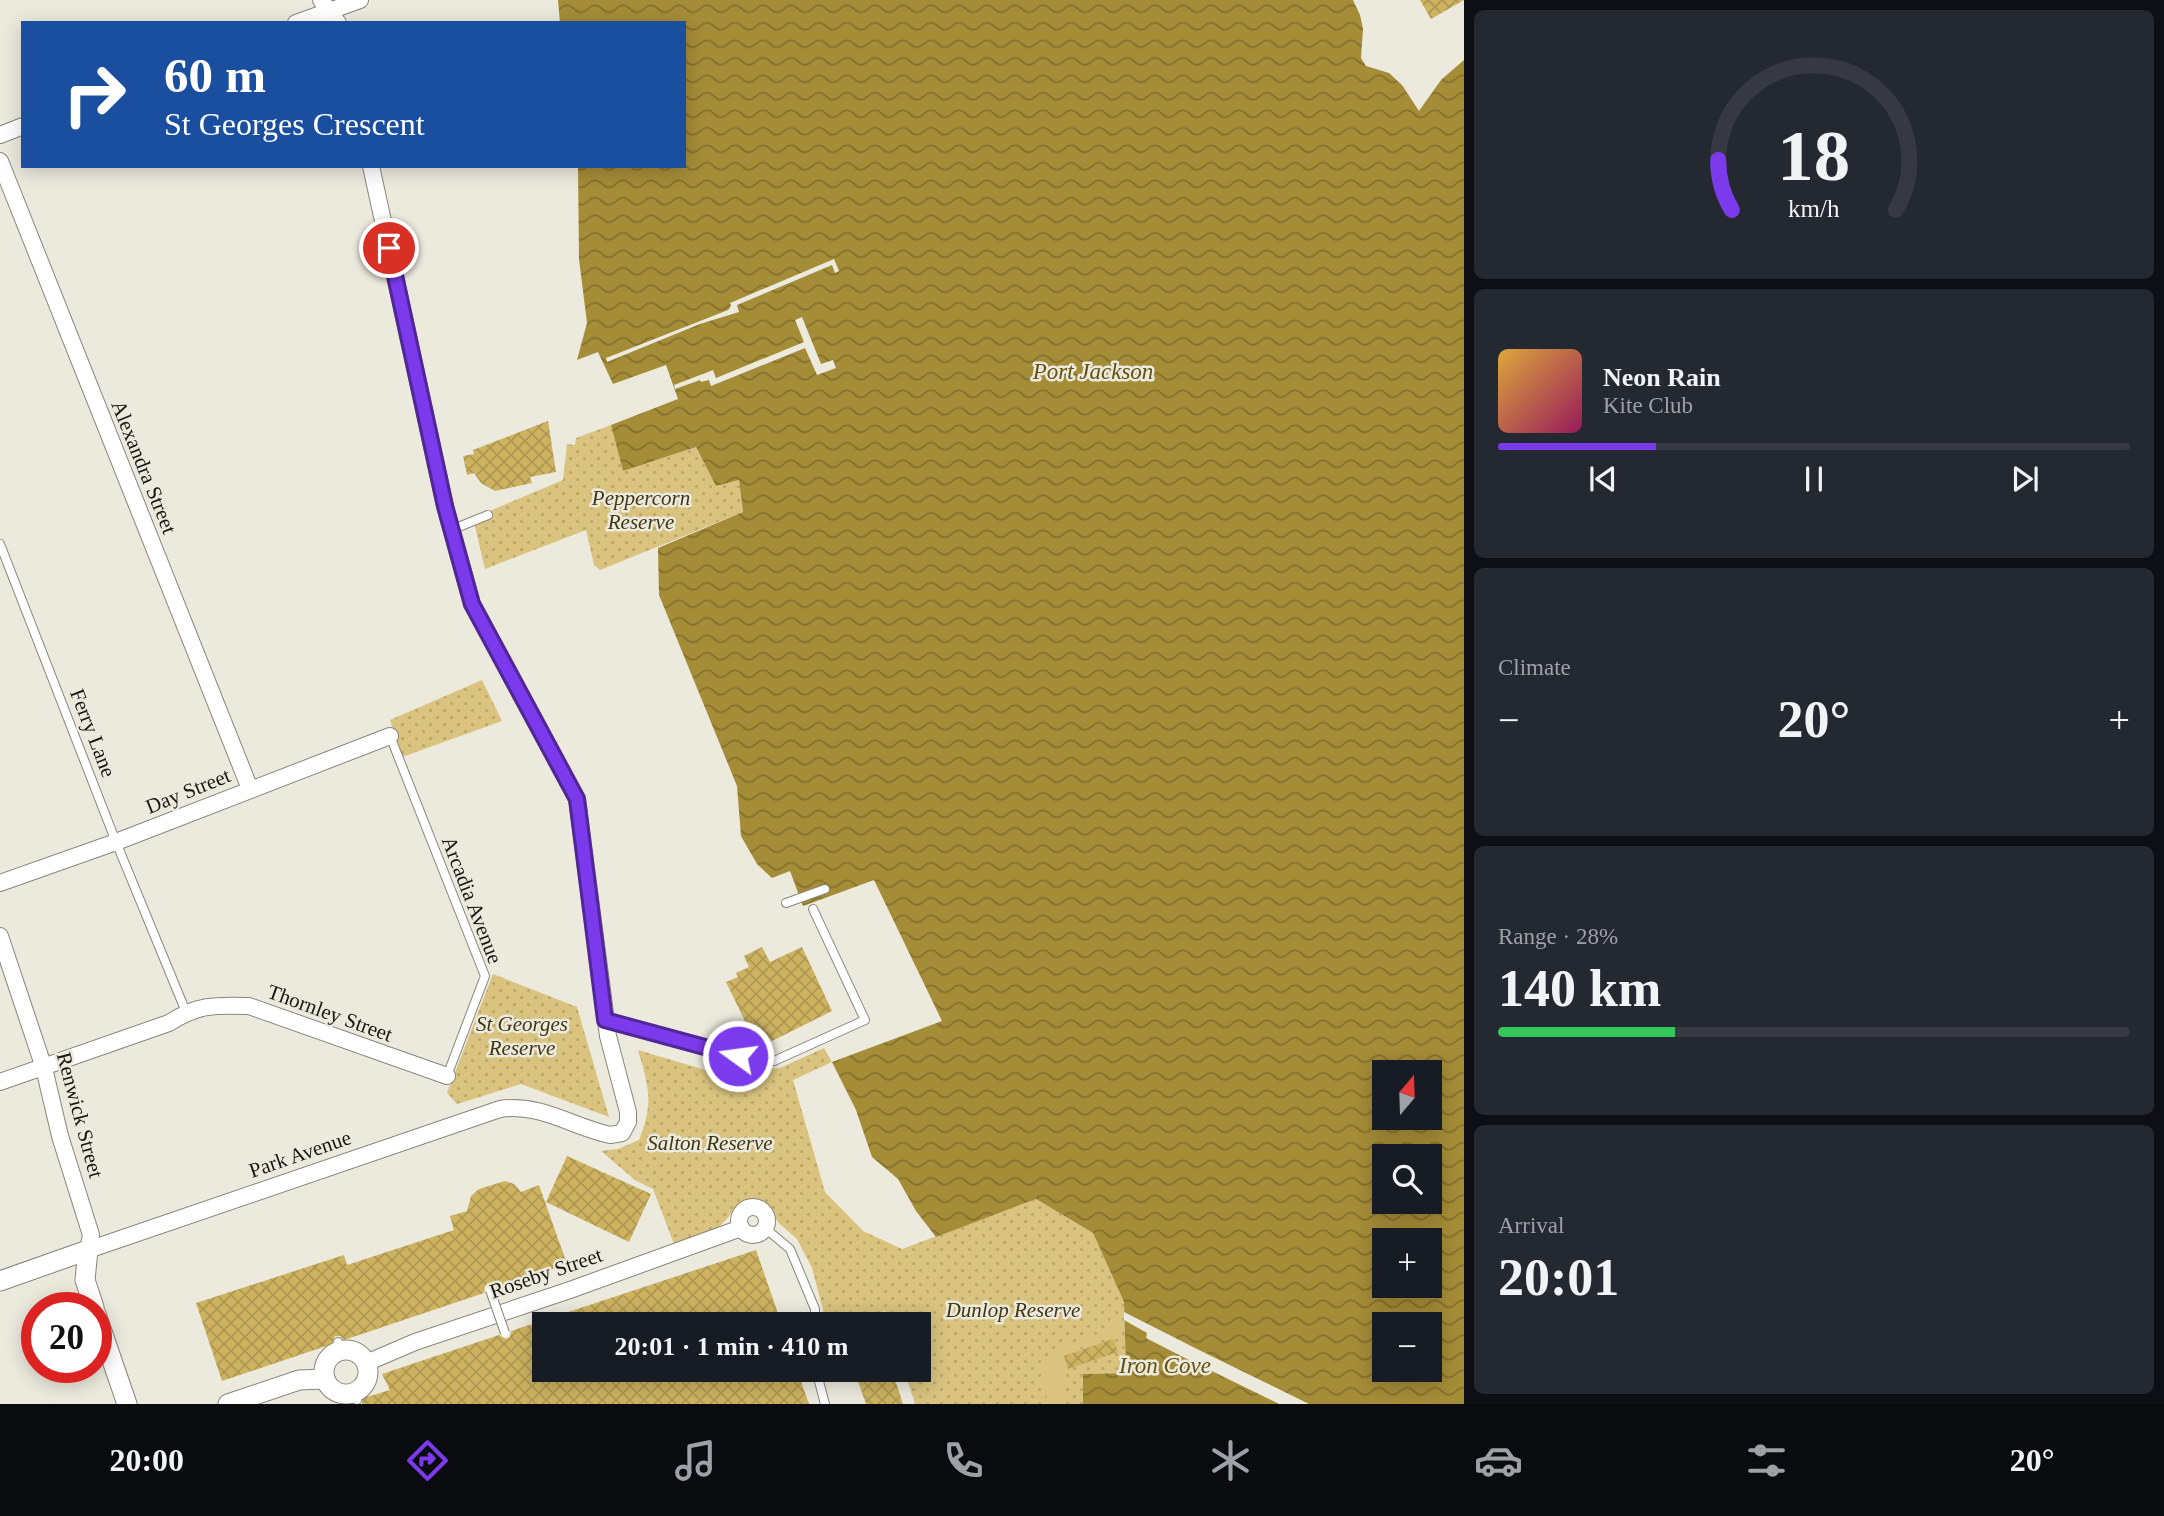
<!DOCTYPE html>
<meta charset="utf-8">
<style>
:root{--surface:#171b24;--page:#242831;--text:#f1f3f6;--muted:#9ea1a6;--line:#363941;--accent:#7c3aed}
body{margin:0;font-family:"Times New Roman",serif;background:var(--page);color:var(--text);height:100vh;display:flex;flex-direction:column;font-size:26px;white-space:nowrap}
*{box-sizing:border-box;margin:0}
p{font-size:23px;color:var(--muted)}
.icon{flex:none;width:38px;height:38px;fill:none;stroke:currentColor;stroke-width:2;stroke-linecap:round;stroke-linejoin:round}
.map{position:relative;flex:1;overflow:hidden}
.details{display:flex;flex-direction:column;gap:10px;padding:10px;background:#0d0f14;width:700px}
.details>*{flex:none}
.hud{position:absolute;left:21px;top:21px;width:665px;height:147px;border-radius:0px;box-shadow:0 4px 18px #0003;background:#1a4fa0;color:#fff;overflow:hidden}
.needle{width:46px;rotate:19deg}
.controls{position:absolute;left:1372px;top:1060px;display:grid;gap:14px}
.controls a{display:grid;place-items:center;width:70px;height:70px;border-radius:0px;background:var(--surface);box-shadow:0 4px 18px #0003;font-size:35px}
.speed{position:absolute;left:21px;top:1292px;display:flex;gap:14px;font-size:35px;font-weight:700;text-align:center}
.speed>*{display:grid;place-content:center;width:91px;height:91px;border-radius:50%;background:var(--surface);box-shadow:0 4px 18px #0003;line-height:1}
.speed .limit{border:10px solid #d22;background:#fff;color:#111}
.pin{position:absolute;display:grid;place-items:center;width:60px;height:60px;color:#fff;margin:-30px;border:4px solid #fff;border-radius:50%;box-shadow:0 2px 7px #0007}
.me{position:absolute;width:77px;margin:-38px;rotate:284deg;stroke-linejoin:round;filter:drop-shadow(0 0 5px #0008)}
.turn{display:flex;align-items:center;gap:24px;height:147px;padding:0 28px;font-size:32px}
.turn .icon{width:91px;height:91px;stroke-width:2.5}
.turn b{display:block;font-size:49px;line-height:60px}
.big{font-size:52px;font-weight:700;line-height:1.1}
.details .card{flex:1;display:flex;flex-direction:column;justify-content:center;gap:10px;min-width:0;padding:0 24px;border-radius:10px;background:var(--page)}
.details .dial{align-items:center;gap:0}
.dial svg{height:182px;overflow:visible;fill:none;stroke:var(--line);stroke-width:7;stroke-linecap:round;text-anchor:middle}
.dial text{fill:var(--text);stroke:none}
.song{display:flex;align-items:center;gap:21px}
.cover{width:84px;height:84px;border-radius:10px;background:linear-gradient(135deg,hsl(40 70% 55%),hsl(330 70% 35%))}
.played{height:7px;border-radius:4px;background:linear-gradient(90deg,var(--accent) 25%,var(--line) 25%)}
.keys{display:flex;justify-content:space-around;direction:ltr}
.heat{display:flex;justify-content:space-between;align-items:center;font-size:38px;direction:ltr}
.charge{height:10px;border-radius:5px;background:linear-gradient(90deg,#34c759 28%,var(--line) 0)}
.trip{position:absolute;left:532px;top:1312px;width:399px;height:70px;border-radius:0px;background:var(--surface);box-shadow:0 4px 18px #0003;font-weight:700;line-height:70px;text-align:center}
.menu{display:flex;height:112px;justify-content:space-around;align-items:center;background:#090b0e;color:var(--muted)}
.menu .icon{width:49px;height:49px}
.menu .on{color:var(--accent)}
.menu b{font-size:32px;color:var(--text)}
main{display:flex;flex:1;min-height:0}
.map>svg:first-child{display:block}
.grass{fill:url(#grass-dots)}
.garden{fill:#d9c37e}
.water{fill:url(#water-waves);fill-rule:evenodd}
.pier{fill:#ece9dd}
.building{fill:url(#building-cross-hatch)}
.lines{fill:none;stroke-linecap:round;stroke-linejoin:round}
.service-casing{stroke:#89857b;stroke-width:10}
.minor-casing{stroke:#89857b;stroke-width:18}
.tertiary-casing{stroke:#89857b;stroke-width:21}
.service{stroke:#fff;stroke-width:8}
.minor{stroke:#fff;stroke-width:16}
.tertiary{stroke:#fff;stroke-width:19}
.service-bridge-casing{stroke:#89857b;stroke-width:10;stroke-linecap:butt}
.service-bridge{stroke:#fff;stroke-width:8}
.route-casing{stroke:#51269a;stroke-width:18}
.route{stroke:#7c3aed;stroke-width:12}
.labels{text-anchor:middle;stroke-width:5;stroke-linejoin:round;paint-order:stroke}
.street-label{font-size:21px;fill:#181612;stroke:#ece9dd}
.park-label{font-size:21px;font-style:italic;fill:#413612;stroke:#ece9dd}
.water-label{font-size:23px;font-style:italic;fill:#635110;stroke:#ece9dd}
</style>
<main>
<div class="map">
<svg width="1464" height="1404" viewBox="0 0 1464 1404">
<defs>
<pattern id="grass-dots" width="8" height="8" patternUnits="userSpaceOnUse" patternTransform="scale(1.75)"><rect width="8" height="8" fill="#d9c37e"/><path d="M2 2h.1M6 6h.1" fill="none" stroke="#baa76c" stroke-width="1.8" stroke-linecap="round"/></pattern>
<pattern id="water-waves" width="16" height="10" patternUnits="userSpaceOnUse" patternTransform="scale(1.75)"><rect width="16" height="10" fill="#a58c37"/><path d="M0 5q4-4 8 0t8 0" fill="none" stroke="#85712d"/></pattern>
<pattern id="building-cross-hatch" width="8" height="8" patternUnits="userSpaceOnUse" patternTransform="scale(1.75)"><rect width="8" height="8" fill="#cdb360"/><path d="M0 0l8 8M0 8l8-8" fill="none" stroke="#af9952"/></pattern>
</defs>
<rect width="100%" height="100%" fill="#ece9dd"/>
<g class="grass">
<path d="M611 425 623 471 696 447 716 486 739 480 743 512 600 570 594 565 586 530 485 569 473 518 563 480 567 444 575 445 576 438Z"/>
<path d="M482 680 502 721 402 757 390 720Z"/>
<path d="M493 974 577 1007 609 1117 521 1084 457 1104 447 1093Z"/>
<path d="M824 1048 832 1062 793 1080 825 1192 863 1231 902 1249 1036 1199 1093 1233 1124 1302 1126 1373 1083 1374V1404H915L904 1370H919V1325H889L885 1311 837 1325H827L812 1268 797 1239 780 1224 761 1202C732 1199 735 1215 716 1229 706 1237 686 1240 674 1244L653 1189 635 1180 601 1151 618 1149 639 1140C654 1102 649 1088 638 1050L729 1077 737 1061 762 1070 780 1068Z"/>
</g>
<path class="garden" d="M1112 1305 1119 1322 1118 1335 1064 1353 1063 1404H1051L1047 1398 1041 1380 1048 1357 1059 1348 1109 1330Z"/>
<path class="water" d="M558 0H1353L1360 15 1363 29 1361 58 1366 66 1389 73 1402 85 1419 111 1441 80 1464 60V1404H1083V1374L1126 1373 1124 1302 1093 1233 1036 1199 936 1237 916 1211 898 1179 872 1157 856 1110 832 1062 942 1021 874 880 803 906 790 871 772 878 757 864 741 836 737 786 659 595 658 548 743 512 739 480 716 486 696 447 623 471 611 425 678 399 666 365 613 384 598 352 577 360 587 323 579 259 578 166H684V23H560ZM1384 1073H1430V1118H1384ZM1384 1157H1430V1202H1384ZM1384 1241H1430V1286H1384ZM1384 1325H1430V1370H1384Z"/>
<g class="pier">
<path d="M834 259 839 271 835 273 832 265 737 305 739 312 700 324 607 362 606 358 728 310 731 306 730 303Z"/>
<path d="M802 317 821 364 833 360 836 368 817 375 805 348 711 386 709 380 701 382 700 380 675 389 674 385 713 370 716 378 804 342 795 320Z"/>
<path d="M1124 1312 1199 1350 1309 1404H1279L1183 1357 1146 1338 1147 1333 1124 1320Z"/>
</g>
<g class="building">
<path d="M1420 0H1464L1431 19Z"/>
<path d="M548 421 556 472 530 477 532 483 495 491 481 483 474 473 467 475 463 456 474 454 473 450Z"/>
<path d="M762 947 770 962 802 947 832 1011 758 1048 726 982 738 977 736 973 749 967 744 956Z"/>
<path d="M567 1156 651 1194 629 1242 546 1202Z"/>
<path d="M505 1181 514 1184 521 1192 539 1185 567 1264 496 1288 494 1285 489 1284 485 1286 484 1293 344 1340 340 1336H335L332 1344 222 1381 196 1303 344 1255 347 1265 454 1230 450 1216 467 1211 471 1196 479 1189Z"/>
<path d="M756 1250 782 1325H544V1370H797L809 1404H362L363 1398 390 1390 382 1374 499 1335 506 1339 510 1337 511 1331 529 1325Z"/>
<path d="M1113 1339 1118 1352 1068 1369 1064 1356Z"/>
<path d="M854 1370H892L903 1404H866Z"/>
</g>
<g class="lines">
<g class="service-casing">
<g id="service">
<path d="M451 530 488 515"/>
<path d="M0 544 116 842 186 1012"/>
<path d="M390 736 485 976 447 1076"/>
<path d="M786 903 825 889"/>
<path d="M605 1020 717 1051 774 1061 865 1020 813 909"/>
<path d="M765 1228 790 1249 815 1309V1325"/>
<path d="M338 1342 341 1351"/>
<path d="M816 1370 825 1404"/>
<path d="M354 1393 357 1400"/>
</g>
</g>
<g class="minor-casing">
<g id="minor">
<path d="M321 0 338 23"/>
<path d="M296 23 360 0"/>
<path d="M0 135 23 126"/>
<path d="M0 161 250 789"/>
<path d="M0 883 116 842 390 736"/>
<path d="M0 936 44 1068 60 1136 91 1235 88 1250"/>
<path d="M0 1082 169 1023C198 1004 216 1005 249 1006L447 1076"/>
<circle cx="753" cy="1221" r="14"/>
<path d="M88 1250 500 1109C540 1103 573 1127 610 1135L622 1133 628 1122V1112L608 1036 577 799 472 604 445 506 371 166"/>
<path d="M366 1363 415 1342 570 1290 741 1228"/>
</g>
</g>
<g class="tertiary-casing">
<g id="tertiary">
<path d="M0 1281 88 1250 85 1280 94 1307"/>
<path d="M96 1314 127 1404"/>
<circle cx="346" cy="1372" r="22"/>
<path d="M228 1404 299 1380 325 1379"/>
</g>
</g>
<use href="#service" class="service"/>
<use href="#minor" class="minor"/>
<use href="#tertiary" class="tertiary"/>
<g class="service-bridge-casing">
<path id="service-bridge" d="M490 1290 505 1333"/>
</g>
<use href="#service-bridge" class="service-bridge"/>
</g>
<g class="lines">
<g class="route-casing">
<path id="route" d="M389 248 445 506 472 604 577 799 605 1020 738 1056"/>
</g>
<use href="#route" class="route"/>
</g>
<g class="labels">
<g class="street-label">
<text transform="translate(144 467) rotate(68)" y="7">Alexandra Street</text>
<text transform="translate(93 733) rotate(69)" y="7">Ferry Lane</text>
<text transform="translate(188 791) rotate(-22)" y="7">Day Street</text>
<text transform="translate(472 900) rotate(69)" y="7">Arcadia Avenue</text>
<text transform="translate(330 1013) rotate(20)" y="7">Thornley Street</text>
<text transform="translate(80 1115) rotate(75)" y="7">Renwick Street</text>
<text transform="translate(300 1154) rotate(-19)" y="7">Park Avenue</text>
<text transform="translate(546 1273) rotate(-19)" y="7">Roseby Street</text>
</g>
<g class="park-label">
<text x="641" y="505">Peppercorn<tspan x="641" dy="24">Reserve</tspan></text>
<text x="522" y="1031">St Georges<tspan x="522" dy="24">Reserve</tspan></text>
<text x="710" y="1150">Salton Reserve</text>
<text x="1013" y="1317">Dunlop Reserve</text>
</g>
<g class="water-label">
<text x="1093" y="379">Port Jackson</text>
<text x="1165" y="1373">Iron Cove</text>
</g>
</g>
</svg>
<div class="controls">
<a><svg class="needle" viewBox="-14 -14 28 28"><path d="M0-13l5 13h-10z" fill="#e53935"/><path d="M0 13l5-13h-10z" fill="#9ea1a6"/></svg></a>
<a><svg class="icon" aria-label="search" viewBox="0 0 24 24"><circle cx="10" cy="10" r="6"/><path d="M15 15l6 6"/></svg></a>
<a>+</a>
<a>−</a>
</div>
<div class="speed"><div class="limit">20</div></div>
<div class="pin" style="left:389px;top:248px;background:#d93025"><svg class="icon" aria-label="arrive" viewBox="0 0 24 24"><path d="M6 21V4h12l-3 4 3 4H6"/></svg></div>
<svg class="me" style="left:738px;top:1056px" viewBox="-20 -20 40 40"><circle r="17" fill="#7c3aed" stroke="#fff" stroke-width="3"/><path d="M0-11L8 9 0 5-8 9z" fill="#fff"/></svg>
<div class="trip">20:01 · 1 min · 410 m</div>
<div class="hud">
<div class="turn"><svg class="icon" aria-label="right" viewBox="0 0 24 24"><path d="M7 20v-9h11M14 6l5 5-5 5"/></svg><div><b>60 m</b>St Georges Crescent</div></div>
</div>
</div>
<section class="details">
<div class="card dial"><svg viewBox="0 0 100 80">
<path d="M14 69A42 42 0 1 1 86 69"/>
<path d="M14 69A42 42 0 0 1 8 47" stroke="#7c3aed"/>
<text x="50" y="56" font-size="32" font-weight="700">18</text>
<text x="50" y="72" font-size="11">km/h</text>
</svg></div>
<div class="card">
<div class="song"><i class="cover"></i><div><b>Neon Rain</b><p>Kite Club</p></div></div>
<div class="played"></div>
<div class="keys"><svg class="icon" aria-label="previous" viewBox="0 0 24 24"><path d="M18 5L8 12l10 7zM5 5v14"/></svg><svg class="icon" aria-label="pause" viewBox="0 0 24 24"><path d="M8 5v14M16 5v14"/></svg><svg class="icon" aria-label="next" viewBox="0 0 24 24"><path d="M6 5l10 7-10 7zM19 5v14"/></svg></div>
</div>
<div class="card"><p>Climate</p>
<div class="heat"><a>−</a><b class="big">20°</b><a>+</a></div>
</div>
<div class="card"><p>Range · 28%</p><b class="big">140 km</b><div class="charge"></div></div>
<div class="card"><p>Arrival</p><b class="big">20:01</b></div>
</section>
</main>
<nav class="menu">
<b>20:00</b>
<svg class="icon on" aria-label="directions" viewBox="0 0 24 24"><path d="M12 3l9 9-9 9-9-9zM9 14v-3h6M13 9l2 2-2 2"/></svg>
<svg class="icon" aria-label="music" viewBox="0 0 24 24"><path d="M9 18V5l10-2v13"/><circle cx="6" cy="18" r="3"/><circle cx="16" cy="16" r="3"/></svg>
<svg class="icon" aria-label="phone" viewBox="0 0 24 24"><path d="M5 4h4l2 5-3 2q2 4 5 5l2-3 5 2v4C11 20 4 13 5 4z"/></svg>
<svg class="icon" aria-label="climate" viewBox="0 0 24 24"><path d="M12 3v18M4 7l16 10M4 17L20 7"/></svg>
<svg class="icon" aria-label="car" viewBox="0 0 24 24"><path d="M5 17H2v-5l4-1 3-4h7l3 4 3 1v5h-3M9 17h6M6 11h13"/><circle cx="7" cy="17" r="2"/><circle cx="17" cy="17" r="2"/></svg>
<svg class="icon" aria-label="filters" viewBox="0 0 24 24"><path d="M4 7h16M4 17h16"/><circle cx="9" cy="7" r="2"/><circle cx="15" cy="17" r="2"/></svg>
<b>20°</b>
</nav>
